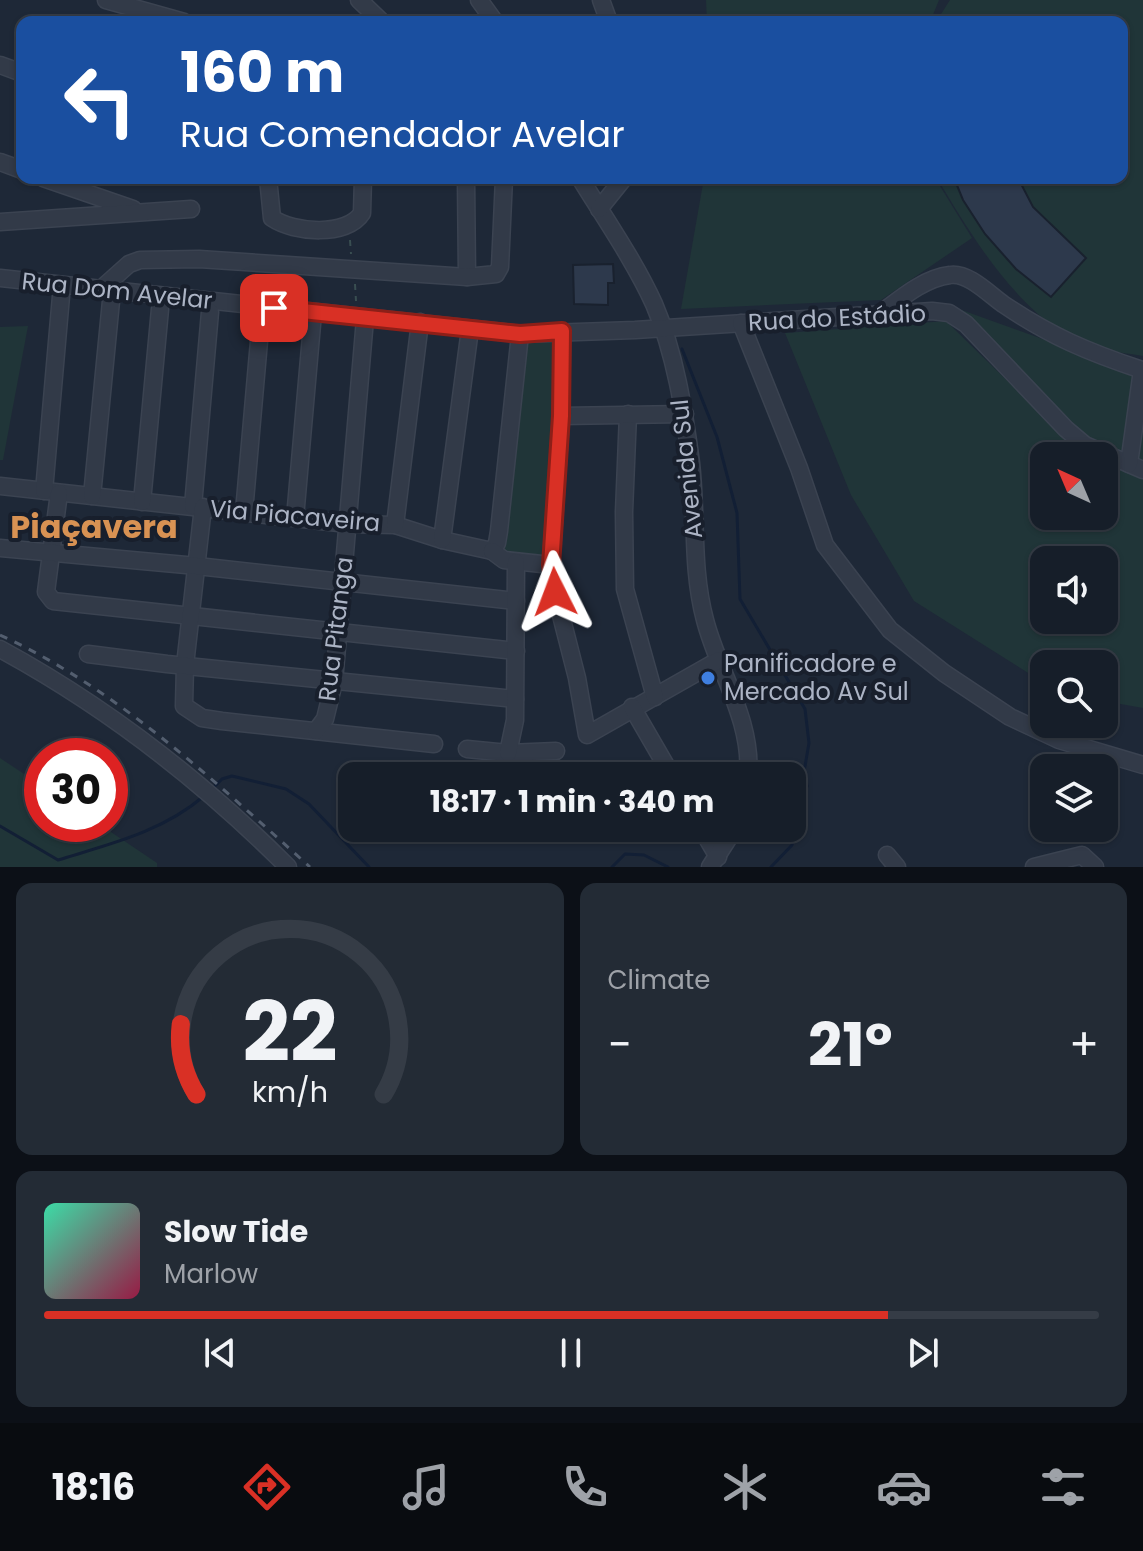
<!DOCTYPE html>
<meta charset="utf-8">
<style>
:root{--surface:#161e29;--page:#232b35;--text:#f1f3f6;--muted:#9ea2a8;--line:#353c46;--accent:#d93025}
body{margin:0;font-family:Poppins,sans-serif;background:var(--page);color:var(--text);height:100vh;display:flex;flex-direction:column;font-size:30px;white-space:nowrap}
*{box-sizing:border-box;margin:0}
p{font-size:26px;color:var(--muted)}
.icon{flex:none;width:44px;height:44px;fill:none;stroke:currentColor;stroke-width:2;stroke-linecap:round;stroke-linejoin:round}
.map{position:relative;height:867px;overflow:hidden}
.drawer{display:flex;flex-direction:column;gap:16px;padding:16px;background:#0c1017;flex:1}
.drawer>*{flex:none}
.guide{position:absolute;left:16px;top:16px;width:1112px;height:168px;border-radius:16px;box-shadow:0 2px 6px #0004,0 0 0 2px var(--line);background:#1a4fa0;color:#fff;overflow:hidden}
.needle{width:52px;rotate:316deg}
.controls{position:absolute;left:1030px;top:442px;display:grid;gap:16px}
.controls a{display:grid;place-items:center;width:88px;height:88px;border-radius:16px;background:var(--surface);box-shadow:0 2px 6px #0004,0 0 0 2px var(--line);font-size:40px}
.speed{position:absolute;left:24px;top:738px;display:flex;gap:16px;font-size:40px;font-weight:700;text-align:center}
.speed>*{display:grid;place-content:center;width:104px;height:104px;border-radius:50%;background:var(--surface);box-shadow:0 2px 6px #0004,0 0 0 2px var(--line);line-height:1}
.speed .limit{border:12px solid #d22;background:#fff;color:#111}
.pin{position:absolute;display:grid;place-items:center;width:68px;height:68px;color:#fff;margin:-34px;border-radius:16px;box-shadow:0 4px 12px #0006}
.me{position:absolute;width:88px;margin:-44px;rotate:357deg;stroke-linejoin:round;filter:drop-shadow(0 0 6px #0008)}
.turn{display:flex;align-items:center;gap:28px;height:168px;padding:0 32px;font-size:36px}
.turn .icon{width:104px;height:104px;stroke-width:2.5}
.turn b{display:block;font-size:56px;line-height:68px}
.big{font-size:60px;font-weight:700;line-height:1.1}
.drawer .tile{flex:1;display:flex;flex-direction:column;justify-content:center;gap:12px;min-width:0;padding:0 28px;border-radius:16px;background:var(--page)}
.drawer .dial{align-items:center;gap:0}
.dial svg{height:208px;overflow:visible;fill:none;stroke:var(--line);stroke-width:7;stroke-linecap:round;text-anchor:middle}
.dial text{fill:var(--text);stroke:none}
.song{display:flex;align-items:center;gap:24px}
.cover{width:96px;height:96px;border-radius:12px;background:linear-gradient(135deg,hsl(160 70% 55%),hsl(340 70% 35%))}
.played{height:8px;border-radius:4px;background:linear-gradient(90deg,var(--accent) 80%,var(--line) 80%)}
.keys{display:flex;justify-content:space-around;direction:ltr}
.heat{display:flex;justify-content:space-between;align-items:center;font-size:44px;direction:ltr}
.drawer .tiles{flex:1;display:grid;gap:16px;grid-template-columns:1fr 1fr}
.tile:last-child{grid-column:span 2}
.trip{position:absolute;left:338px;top:762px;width:468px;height:80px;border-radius:16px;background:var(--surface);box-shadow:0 2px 6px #0004,0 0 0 2px var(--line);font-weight:700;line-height:80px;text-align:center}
.dock{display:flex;height:128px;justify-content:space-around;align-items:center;background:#090c10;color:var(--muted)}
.dock .icon{width:56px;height:56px}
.dock .on{color:var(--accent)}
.dock b{font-size:36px;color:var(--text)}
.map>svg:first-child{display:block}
.green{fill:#203538;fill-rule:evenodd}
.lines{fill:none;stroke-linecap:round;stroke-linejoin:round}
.stream{stroke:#121f35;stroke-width:3}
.building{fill:#2d394c;stroke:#19212e;stroke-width:2}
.minor-casing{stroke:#3b4351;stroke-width:19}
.path{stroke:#394e51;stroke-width:2;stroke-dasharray:6 6;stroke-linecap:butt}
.minor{stroke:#323a48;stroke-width:16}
.rail{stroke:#535e6f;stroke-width:3;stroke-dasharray:8 8;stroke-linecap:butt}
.route-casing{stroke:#8d1f18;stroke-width:20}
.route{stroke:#d93025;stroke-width:14}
.shop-dot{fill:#3f7fe0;stroke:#181f2c;stroke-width:3}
.labels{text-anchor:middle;stroke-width:8;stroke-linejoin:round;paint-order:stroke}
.street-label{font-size:24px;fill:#acb4c5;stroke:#181f2c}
.poi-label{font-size:24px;fill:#acb4c5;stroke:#181f2c;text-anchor:start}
.district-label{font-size:32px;font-weight:bold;fill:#d89253;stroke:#181f2c}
</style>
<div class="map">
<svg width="1143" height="867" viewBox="0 0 1143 867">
<rect width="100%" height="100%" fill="#1e2837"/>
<g class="green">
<path d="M706 0H939L930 22H707Z"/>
<path d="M950 0H1143V356C1127 353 1110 352 1094 347 1025 326 972 237 937 178H1122V22H936Z"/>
<path d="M704 178H935L972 238 881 300 681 309Z"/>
<path d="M956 308 1143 375V462L1083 436Z"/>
<path d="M946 321 1076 448 1094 456H1044V516H1104V460L1143 477V708L1104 701V664H1044V683L914 601 851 495 785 333ZM1044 560H1104V620H1044Z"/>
<path d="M28 326 3 460H0V327Z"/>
<path d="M557 337 547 558 503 555 526 338Z"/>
<path d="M0 758 42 786V824H99L157 863V867H0Z"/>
</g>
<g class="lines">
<g class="stream">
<path d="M682 349 717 437 737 513 740 599 805 709 809 743 804 772 807 786 792 845 771 867"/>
<path d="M213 788 222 779 232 776 286 789 309 804 369 867"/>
<path d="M0 826 58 860C110 844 162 832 204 796"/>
<path d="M612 867 625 854 644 855 668 867"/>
</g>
</g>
<g class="building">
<path d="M954 178H1018L1033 207 1086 258 1051 297 1016 269 985 234 963 200Z"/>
<path d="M613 264 614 283H608V305L574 304 573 265Z"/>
</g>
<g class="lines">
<g class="minor-casing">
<g id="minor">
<path d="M106 0 184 22"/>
<path d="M359 0 382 22"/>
<path d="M479 0 495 22"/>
<path d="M601 0 609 22"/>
<path d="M0 65 22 73"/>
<path d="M0 162 22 170"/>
<path d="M43 178 133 209"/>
<path d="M268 178 272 218C294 233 347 237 362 213L363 178"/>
<path d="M466 178 467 277"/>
<path d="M580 178C604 217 635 262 654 304 675 353 684 410 691 463 697 515 691 568 705 620 718 671 753 721 748 776"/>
<path d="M599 209 624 178"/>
<path d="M0 222 191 209"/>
<path d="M0 278 520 334 635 330 932 311 949 313 966 324 1066 429 1085 445 1143 470"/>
<path d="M101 289 129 264 140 260 199 259 467 277 496 274 500 267 504 178"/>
<path d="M880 314C900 299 924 278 950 275 968 272 989 294 1003 304 1050 336 1088 352 1142 370L1129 464"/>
<path d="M741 323 799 468 825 545 890 630 944 673 1010 717 1059 740 1143 765"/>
<path d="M562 331 561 416 551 565 555 592 577 678 587 735 719 660"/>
<path d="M628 414 624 512 625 589 655 697"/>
<path d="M561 416 685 414"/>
<path d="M0 486 348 524 395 525 442 540 492 551"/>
<path d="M44 491 61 296"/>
<path d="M59 493 46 592 53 601 516 651"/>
<path d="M92 496 111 301"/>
<path d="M142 502 160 309"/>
<path d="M193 506 210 312"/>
<path d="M203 507 185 665 184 706 202 718 222 721 434 744"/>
<path d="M244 512 262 307"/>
<path d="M295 518 313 313"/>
<path d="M395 525 420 322"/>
<path d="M442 540 470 329"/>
<path d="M0 548 197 566 516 601"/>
<path d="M492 551 497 543 499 531 520 334"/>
<path d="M492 551 504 560 551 565"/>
<path d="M0 649C105 706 204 783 288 867"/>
<path d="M88 654 167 664 515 699"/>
<path d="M632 707 672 776"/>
<path d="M316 731 325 719 334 682 365 319"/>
<path d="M467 749 508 753 556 751"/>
<path d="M508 753 515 720 516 562"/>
<path d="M701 828 718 857"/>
<path d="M887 855 897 867"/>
<path d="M710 867 735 828"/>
<path d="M1034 867 1082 855 1095 867"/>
</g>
</g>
<g class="path">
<path d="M350 240 351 254"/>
<path d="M355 284 356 301"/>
</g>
<use href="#minor" class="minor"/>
<path class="rail" d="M0 635C118 689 214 781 310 867"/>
</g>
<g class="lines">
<g class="route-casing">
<path id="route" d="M274 308 520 334 562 331 561 416 551 565 555 592"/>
</g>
<use href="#route" class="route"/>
</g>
<circle class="shop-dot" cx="708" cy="678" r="8"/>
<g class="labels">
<g class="street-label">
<text transform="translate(117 291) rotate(6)" y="8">Rua Dom Avelar</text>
<text transform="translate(837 318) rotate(-3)" y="8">Rua do Estádio</text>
<text transform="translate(687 469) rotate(-96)" y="8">Avenida Sul</text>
<text transform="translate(295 516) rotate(5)" y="8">Via Piacaveira</text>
<text transform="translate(336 629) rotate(-83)" y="8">Rua Pitanga</text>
</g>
<g class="poi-label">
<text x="724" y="672">Panificadore e<tspan x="724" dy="28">Mercado Av Sul</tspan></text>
</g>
<g class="district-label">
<text x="94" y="538">Piaçavera</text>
</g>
</g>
</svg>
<div class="controls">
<a><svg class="needle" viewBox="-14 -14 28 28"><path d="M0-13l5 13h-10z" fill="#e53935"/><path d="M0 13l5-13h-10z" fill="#9ea2a8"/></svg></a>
<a><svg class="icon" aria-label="sound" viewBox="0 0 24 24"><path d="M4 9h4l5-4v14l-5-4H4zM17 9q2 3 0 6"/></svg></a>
<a><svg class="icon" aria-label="search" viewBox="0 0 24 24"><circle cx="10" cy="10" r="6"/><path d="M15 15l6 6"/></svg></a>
<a><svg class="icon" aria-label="layers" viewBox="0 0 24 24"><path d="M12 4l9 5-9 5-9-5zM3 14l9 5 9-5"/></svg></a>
</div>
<div class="speed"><div class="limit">30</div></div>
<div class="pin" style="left:274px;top:308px;background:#d93025"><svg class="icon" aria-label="arrive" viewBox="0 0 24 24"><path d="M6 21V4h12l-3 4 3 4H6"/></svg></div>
<svg class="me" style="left:555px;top:592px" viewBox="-20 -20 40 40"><path d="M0-17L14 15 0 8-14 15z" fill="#d93025" stroke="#fff" stroke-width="4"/></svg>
<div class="trip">18:17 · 1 min · 340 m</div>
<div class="guide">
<div class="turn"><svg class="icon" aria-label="left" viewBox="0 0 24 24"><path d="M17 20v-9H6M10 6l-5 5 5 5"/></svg><div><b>160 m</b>Rua Comendador Avelar</div></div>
</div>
</div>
<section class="drawer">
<div class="tiles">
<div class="tile dial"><svg viewBox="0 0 100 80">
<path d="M14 69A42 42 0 1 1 86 69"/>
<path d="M14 69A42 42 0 0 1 8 42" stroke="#d93025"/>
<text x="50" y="56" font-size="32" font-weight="700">22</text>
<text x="50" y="72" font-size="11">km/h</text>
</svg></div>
<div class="tile"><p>Climate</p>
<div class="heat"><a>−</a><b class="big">21°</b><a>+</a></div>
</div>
<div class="tile">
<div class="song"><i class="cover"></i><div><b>Slow Tide</b><p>Marlow</p></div></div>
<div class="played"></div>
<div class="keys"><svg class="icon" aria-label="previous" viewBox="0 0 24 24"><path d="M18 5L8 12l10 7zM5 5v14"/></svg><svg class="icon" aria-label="pause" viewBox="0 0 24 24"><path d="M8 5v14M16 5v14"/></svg><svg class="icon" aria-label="next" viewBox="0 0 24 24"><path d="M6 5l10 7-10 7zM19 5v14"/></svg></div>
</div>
</div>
</section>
<nav class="dock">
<b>18:16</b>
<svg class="icon on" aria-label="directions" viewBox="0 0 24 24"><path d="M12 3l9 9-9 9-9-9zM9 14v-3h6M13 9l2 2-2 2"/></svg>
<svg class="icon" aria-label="music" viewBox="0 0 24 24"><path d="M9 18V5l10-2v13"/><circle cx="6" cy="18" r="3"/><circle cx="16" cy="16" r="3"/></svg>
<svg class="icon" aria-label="phone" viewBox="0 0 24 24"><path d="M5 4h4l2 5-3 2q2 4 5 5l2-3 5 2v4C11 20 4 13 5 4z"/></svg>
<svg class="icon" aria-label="climate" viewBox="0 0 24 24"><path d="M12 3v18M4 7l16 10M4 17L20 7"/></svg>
<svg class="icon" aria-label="car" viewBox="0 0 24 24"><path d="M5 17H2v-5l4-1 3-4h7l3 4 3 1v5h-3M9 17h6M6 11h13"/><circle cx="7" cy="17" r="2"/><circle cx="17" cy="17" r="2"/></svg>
<svg class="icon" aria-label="filters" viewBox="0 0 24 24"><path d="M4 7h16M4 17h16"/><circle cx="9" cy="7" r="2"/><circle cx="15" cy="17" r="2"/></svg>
</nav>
